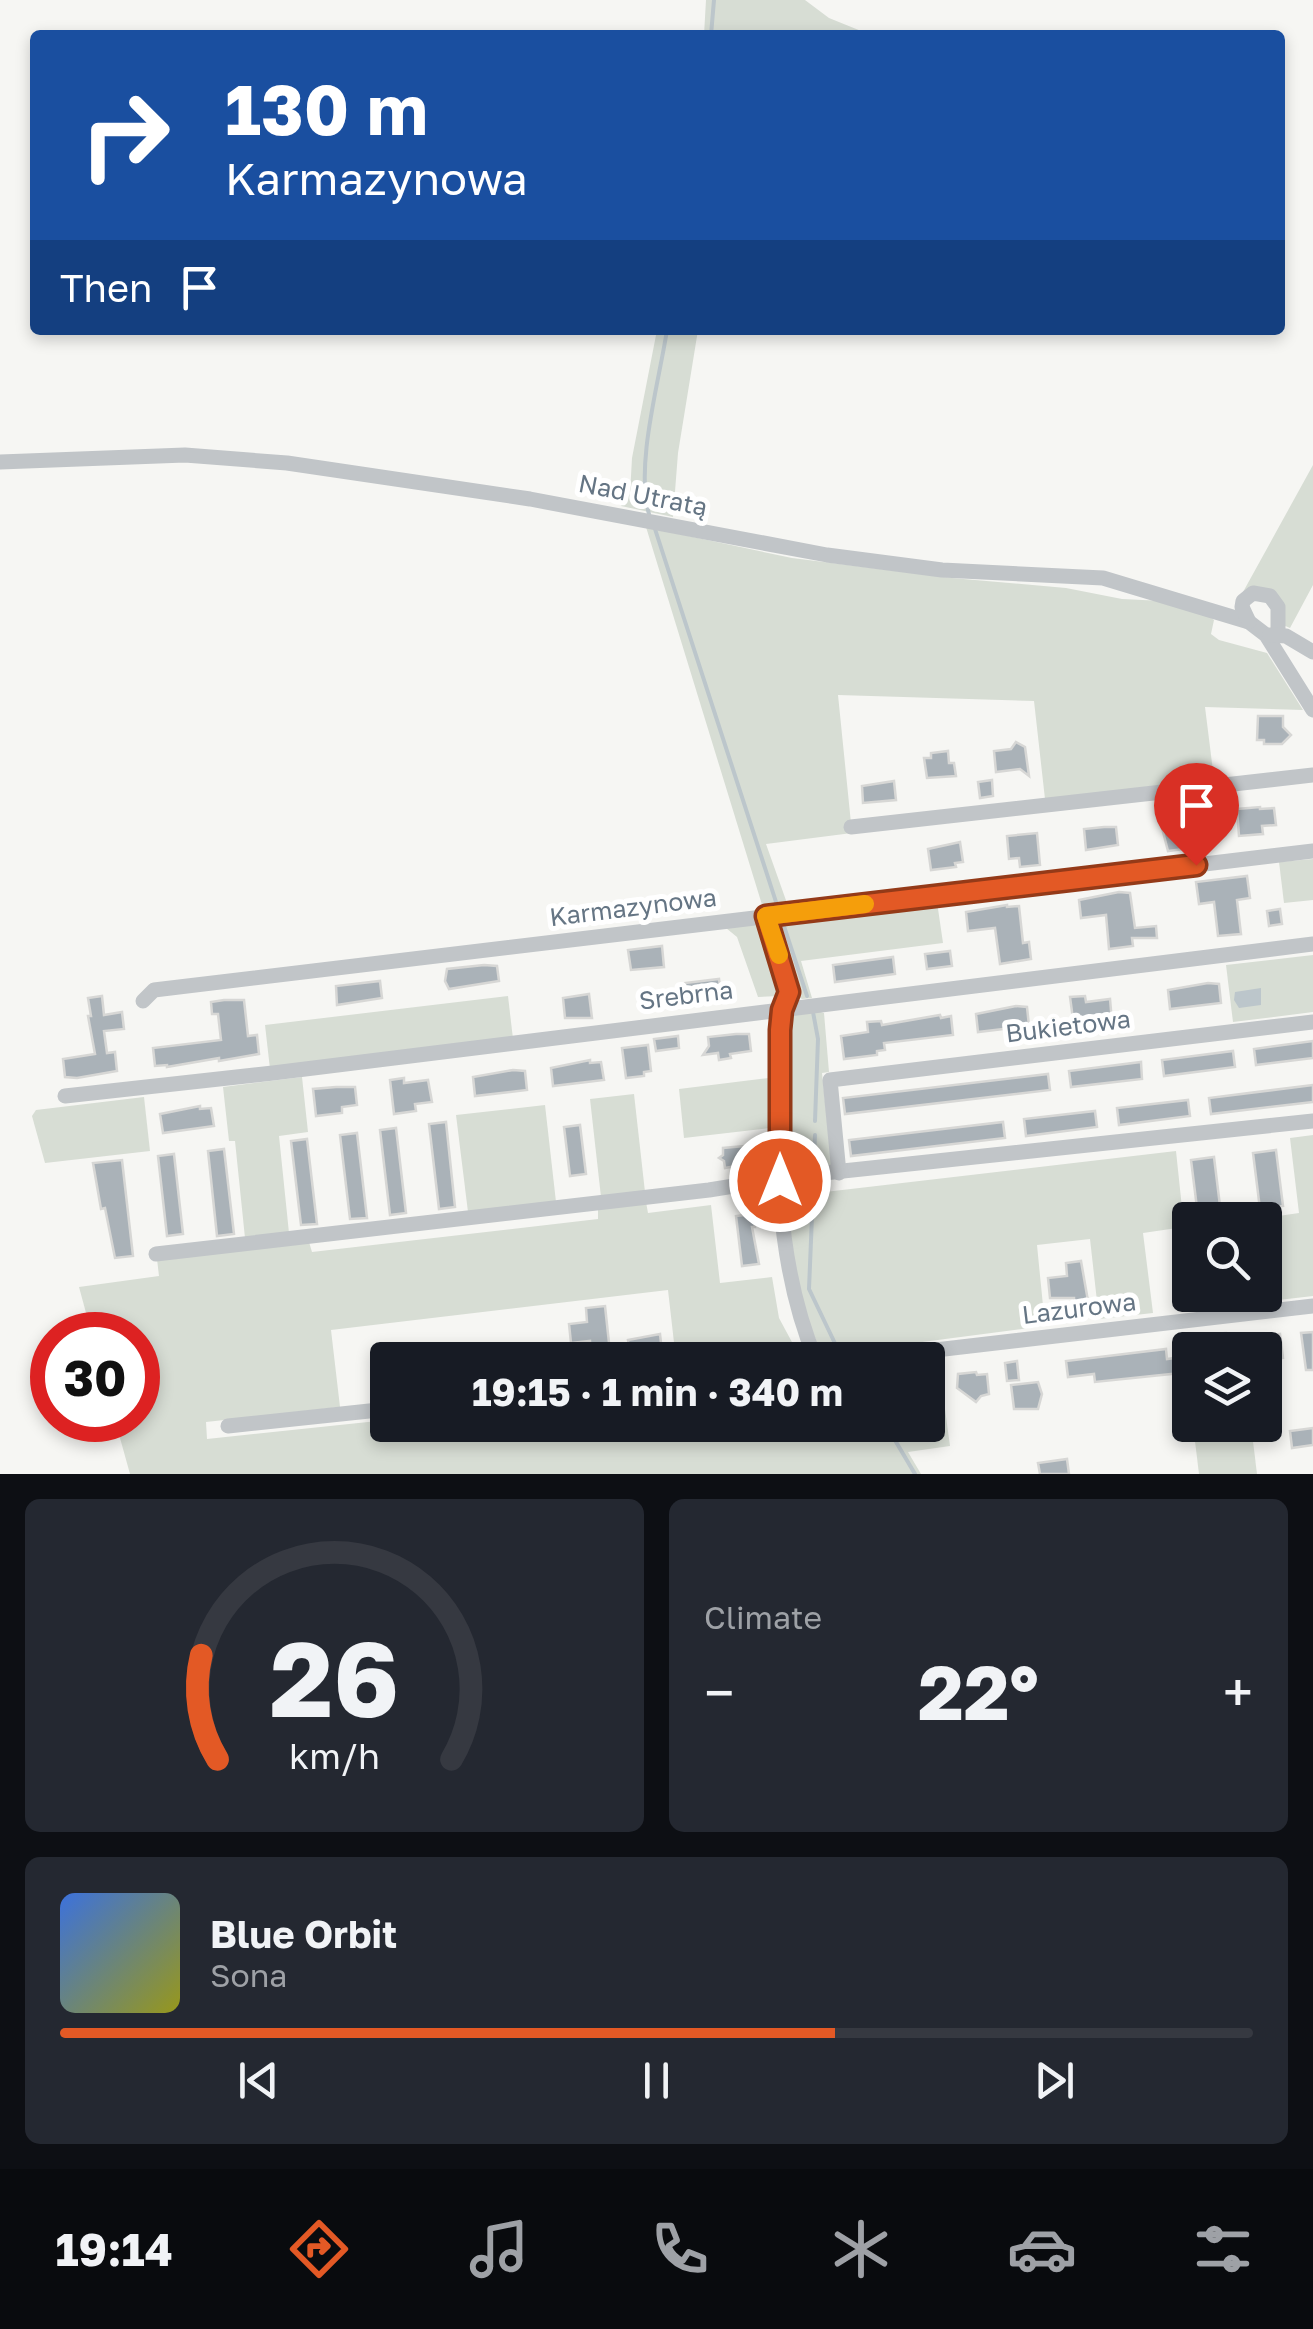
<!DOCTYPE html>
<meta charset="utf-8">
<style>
:root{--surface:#171b24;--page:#242831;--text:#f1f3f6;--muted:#9ea1a6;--line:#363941;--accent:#e35925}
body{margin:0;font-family:"Golos Text",sans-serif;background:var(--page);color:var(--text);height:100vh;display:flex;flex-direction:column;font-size:38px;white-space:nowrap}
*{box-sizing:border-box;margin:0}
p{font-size:32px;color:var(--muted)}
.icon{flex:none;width:55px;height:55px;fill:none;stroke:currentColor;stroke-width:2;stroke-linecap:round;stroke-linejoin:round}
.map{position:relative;height:1474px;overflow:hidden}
.sheet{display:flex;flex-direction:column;gap:25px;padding:25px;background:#0d0f14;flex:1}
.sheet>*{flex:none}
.banner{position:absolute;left:30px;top:30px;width:1255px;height:305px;border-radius:10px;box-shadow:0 5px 15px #0003;background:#1a4fa0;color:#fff;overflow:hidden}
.buttons{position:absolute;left:1172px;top:1202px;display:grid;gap:20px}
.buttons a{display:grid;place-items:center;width:110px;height:110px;border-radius:10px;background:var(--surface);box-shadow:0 5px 15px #0003;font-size:50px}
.speed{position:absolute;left:30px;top:1312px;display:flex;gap:20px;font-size:50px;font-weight:700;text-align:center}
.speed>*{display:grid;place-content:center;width:130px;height:130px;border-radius:50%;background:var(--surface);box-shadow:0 5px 15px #0003;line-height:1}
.speed .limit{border:15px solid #d22;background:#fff;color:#111}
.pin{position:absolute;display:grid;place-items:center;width:85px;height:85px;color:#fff;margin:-102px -42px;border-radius:50% 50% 50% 0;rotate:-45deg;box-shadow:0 0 10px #0007}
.pin .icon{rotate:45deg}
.me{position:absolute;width:110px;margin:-55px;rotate:0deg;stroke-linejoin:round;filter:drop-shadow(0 0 8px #0008)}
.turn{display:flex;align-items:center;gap:35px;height:210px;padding:0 30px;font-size:45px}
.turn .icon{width:130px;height:130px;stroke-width:2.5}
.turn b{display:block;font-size:70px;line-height:85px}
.then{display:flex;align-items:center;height:95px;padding:0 30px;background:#0003;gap:20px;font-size:38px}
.big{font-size:75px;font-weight:700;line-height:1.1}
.sheet .card{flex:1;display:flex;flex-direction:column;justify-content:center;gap:15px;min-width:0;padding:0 35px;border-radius:15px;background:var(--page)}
.sheet .dial{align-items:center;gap:0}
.dial svg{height:260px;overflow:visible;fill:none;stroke:var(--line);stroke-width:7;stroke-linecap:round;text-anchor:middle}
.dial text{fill:var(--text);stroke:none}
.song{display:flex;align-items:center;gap:30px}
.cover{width:120px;height:120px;border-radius:15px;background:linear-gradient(135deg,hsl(220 70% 55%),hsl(60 70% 35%))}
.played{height:10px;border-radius:5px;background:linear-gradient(90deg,var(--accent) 65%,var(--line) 65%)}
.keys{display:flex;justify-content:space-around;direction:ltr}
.heat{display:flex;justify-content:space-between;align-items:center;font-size:55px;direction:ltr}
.sheet .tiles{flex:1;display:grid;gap:25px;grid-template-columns:1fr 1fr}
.card:last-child{grid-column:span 2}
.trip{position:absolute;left:370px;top:1342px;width:575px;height:100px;border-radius:10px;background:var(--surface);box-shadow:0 5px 15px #0003;font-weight:700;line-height:100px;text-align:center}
.tabs{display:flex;height:160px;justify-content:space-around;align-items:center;background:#090b0e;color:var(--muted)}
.tabs .icon{width:70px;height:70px}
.tabs .active{color:var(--accent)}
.tabs b{font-size:45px;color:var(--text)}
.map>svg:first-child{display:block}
.green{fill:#d7ddd4}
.water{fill:#bcc6cb}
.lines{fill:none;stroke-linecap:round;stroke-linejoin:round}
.stream{stroke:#bcc6cb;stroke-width:4}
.building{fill:#aab2b8;stroke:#d7d7d5;stroke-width:2.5}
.minor{stroke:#c1c5c8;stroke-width:15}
.route-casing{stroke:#943a18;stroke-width:25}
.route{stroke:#e35925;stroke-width:18}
.slow{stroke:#f59e0b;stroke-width:18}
.labels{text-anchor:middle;stroke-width:10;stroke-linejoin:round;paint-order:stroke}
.street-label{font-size:25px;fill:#657584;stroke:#fff}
</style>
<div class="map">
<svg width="1313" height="1474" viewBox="0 0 1313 1474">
<rect width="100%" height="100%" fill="#f6f6f3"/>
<g class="green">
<path d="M706 0H805L829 18 871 35H704Z"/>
<path d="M657 330H698L678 453 673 517 621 506 630 494 632 458Z"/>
<path d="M1313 465V585L1290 628 1283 625 1284 610 1243 592Z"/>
<path d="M646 527 792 558 952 578 1066 588 1122 599 1163 601 1203 612 1214 620 1211 634 1219 640 1267 653 1303 710 1205 707 1214 779 1045 799 1034 701 838 695 852 833 766 844 788 906 763 908Z"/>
<path d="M1313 859V900L1284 903 1279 862Z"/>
<path d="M937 902 943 943 801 961 812 998 802 999 792 993 773 927 777 922Z"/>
<path d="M752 924 759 927 780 988 779 996 758 997 737 937 726 928Z"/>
<path d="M1313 955V1012L1233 1022 1226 965Z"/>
<path d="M508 996 513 1039 270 1069 265 1025Z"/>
<path d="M817 1011 824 1013 829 1072 822 1073 832 1167 792 1170C784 1139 779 1043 791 1014Z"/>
<path d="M302 1077 308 1132 279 1136 289 1233 245 1238 235 1141H229L223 1087Z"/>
<path d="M769 1078 770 1128 684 1138 679 1089Z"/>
<path d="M634 1094 645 1192 601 1197 590 1099Z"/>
<path d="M144 1097 150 1151 45 1163 32 1116 36 1110Z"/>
<path d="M545 1105 556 1202 468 1212 456 1115Z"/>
<path d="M1313 1135V1296L1261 1302 1260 1295H1265V1220H1250L1299 1213 1290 1138Z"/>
<path d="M1176 1151 1184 1227 1143 1233 1153 1313 1099 1319 1090 1239 1037 1245 1045 1326 823 1355 802 1310 792 1249 787 1186 826 1182 822 1195 825 1192Z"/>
<path d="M646 1202 648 1213 711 1205 720 1283 772 1277 779 1318 800 1357 676 1360 668 1290 331 1330 340 1407 206 1422 207 1439 387 1420 388 1425H928V1360H909L938 1357 950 1446 908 1452 921 1474H130L115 1420H138V1335H92L79 1287 159 1276 157 1259 309 1242 312 1252 598 1219V1208Z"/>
<path d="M1193 1425H1251L1257 1474H1199Z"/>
</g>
<path class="water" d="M1261 988V1005L1239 1008 1234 1000 1235 992Z"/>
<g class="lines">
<g class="stream">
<path d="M711 35 714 0"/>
<path d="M649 514C635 465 659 382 667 330"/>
<path d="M655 529 777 905"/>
<path d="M783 923 807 996"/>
<path d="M813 1012 818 1039 815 1121"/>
<path d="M814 1161 815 1135"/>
<path d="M813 1192 809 1289 841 1356"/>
<path d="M886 1425 915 1474"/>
</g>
</g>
<g class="building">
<path d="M1258 716H1283V727L1291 735 1282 744H1264V740H1257Z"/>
<path d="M1016 742 1025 747 1029 776 1020 769 996 772 994 751 1011 749Z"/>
<path d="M948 751 949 763H954L956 776 927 778 924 758H931V753Z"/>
<path d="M992 780 993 796 980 798 978 782Z"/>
<path d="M894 781 896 800 863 803 862 786Z"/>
<path d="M1260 807V809L1274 808 1276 825 1262 826 1263 834 1239 836 1237 809Z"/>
<path d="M1188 816 1190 838H1183L1184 849 1168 851 1162 828 1175 827 1174 817Z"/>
<path d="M1104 827H1116L1118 845 1086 850 1084 829Z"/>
<path d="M1037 833 1040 865 1020 867 1019 858 1009 859 1007 836Z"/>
<path d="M960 842 963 862 955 863 956 867 931 870 928 849Z"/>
<path d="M1247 876 1250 898 1237 900 1241 934 1218 936 1214 902 1199 904 1196 882Z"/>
<path d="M1119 892 1130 893 1135 928 1156 926 1157 938H1132L1133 946 1109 949 1106 915 1081 918 1079 900Z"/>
<path d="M1007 905V907L1019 906 1023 943 1029 942 1031 959 1000 964 995 928 968 931 966 912Z"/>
<path d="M1280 909 1282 924 1269 926 1267 911Z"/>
<path d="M662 946 664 967 631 970 628 950Z"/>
<path d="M950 951 952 966 927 969 925 954Z"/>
<path d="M893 957 895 974 835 982 833 965Z"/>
<path d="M484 965 497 966 499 981 449 989 445 981 447 969Z"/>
<path d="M719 979 721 993 712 994 713 1002 683 1005 681 993 686 992 685 983Z"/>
<path d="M380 981 382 998 337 1005 336 986Z"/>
<path d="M1208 983 1219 984 1221 1003 1170 1009 1168 990Z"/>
<path d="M589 994 592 1018H565L563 998Z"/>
<path d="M102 996 104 1015 122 1012 124 1029 104 1031 107 1053 115 1052 117 1071 77 1078 65 1077 63 1059 95 1054 88 1016H91L88 998Z"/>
<path d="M1085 996 1086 1002 1110 999 1112 1022 1078 1026 1077 1018 1073 1019 1070 997Z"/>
<path d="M224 1000H244L248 1036 257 1035 259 1054 219 1061V1058L167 1067V1065L155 1066 153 1048 221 1040 218 1014H212L211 1002Z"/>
<path d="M1016 1006 1027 1007 1029 1026 978 1032 976 1014Z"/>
<path d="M940 1015 941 1018 951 1016 953 1035 884 1043 885 1050 877 1051V1055L844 1059 841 1036 868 1032 867 1022 881 1021 882 1025Z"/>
<path d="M736 1034H749L751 1051 730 1054 731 1058 719 1060 718 1053 703 1055 709 1046 708 1037Z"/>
<path d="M678 1036 679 1048 656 1051 654 1039Z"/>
<path d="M1313 1041V1058L1256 1065 1254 1049Z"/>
<path d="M648 1045 651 1071 644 1072V1076L626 1078 622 1048Z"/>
<path d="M1233 1051 1235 1067 1164 1076 1162 1060Z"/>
<path d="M590 1060V1063L601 1062 604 1080 553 1086 551 1068Z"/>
<path d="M1141 1062 1142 1079 1071 1087 1069 1071Z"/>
<path d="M513 1070 525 1071 527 1090 475 1096 473 1077Z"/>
<path d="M1048 1074 1050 1090 845 1114 843 1098Z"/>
<path d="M404 1078V1083L428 1080 432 1102 415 1104 416 1111 394 1114 390 1080Z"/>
<path d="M1313 1085V1102L1211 1114 1209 1098Z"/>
<path d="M336 1087H355L357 1105 342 1107V1113L316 1116 313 1089Z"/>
<path d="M1188 1100 1190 1116 1119 1125 1117 1108Z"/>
<path d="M200 1106V1109L211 1108 214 1126 163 1133 160 1114Z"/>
<path d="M1095 1111 1097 1127 1026 1136 1024 1119Z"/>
<path d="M446 1122 455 1207 439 1209 429 1124Z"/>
<path d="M1003 1122 1005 1138 851 1156 849 1140Z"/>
<path d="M580 1125 586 1174 570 1176 564 1127Z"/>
<path d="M396 1128 406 1213 390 1215 380 1130Z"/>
<path d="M357 1133 367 1218 350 1219 340 1135Z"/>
<path d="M307 1139 317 1224 301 1225 291 1141Z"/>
<path d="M756 1145 758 1162 725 1168 724 1161 719 1158 723 1155V1148Z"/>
<path d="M224 1149 234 1234 217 1236 208 1151Z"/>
<path d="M1276 1150 1283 1206 1260 1209 1253 1153Z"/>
<path d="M174 1154 183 1234 167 1236 158 1156Z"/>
<path d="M1214 1157 1221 1214 1198 1216 1191 1160Z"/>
<path d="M122 1160 133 1256 115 1258 105 1208 101 1209 93 1163Z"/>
<path d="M753 1214 755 1227H752L759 1264 742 1266 736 1216Z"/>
<path d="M1081 1261 1088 1301 1074 1303V1298H1050L1048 1278 1067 1276 1066 1263Z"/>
<path d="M605 1306 610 1352 591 1354 590 1341 571 1343 569 1324 587 1322 586 1308Z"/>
<path d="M1313 1332V1370H1306L1301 1333Z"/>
<path d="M1226 1333 1227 1342 1280 1334 1283 1358 1265 1360V1350H1214L1212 1334Z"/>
<path d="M660 1334 662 1352 631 1359 628 1340Z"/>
<path d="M496 1345 498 1360H462L461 1349Z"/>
<path d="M1166 1349 1167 1359 1190 1356V1372L1095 1382 1094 1374 1068 1377 1066 1361Z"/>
<path d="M1017 1361 1019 1380 1007 1381 1005 1363Z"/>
<path d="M976 1372 977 1375 987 1374 989 1394 981 1396 976 1402 957 1388 958 1374Z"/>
<path d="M1038 1382 1042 1394 1038 1409H1014L1011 1385Z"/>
<path d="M1313 1428V1445L1292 1448 1290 1431Z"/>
<path d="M1067 1459 1069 1474H1040L1038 1463Z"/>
</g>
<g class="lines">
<g class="minor">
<path d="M0 462 185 455 287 463 530 499 827 555 942 570 1103 578 1249 622 1266 635 1313 710"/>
<path d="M1249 622 1242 607 1243 601 1253 593 1270 596 1278 607V636"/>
<path d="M1270 635 1286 636 1313 652"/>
<path d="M851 827 1313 775"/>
<path d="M766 916C773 938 788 966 788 990 788 1003 781 1019 780 1034 776 1143 773 1258 816 1360"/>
<path d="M143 1001 154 990 1313 851"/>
<path d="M65 1096 273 1073 1313 944"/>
<path d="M839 1173 830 1080 1313 1022"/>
<path d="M156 1254 709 1190 796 1176 1313 1121"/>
<path d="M850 1360 1313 1306"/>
<path d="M228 1426 388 1409"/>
</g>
</g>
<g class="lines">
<g class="route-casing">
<path id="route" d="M780 1181V1030L782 1010 789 992 766 916 1196 865"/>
</g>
<use href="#route" class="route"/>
<path class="slow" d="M779 955 766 916 865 904"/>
</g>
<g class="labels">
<g class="street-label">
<text transform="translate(643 495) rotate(11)" y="9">Nad Utratą</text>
<text transform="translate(633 907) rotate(-7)" y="9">Karmazynowa</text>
<text transform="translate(686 995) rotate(-7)" y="9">Srebrna</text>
<text transform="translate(1068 1026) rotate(-7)" y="9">Bukietowa</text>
<text transform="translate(1079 1308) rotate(-7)" y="9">Lazurowa</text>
</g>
</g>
</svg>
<div class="buttons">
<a><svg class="icon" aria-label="search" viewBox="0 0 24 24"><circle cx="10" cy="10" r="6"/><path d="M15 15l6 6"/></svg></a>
<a><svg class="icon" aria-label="layers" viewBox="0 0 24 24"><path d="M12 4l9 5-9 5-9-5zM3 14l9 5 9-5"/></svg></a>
</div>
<div class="speed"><div class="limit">30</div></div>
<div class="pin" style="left:1196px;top:865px;background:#d93025"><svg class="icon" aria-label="arrive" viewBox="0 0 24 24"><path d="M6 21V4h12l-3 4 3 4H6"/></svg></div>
<svg class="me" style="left:780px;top:1181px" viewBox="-20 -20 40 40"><circle r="17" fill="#e35925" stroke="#fff" stroke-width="3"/><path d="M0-11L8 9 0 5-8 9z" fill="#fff"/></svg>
<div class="trip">19:15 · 1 min · 340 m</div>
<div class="banner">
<div class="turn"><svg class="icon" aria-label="right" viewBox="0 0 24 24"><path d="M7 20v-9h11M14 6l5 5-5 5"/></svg><div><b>130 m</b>Karmazynowa</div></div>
<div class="then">Then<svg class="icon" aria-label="arrive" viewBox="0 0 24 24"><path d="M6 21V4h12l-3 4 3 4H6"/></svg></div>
</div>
</div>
<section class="sheet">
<div class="tiles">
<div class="card dial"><svg viewBox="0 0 100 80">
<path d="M14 69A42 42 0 1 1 86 69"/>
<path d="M14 69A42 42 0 0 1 9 37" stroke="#e35925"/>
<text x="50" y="56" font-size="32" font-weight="700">26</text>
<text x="50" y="72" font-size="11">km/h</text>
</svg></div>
<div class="card"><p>Climate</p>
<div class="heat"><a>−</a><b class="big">22°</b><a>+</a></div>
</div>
<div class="card">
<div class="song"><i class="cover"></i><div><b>Blue Orbit</b><p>Sona</p></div></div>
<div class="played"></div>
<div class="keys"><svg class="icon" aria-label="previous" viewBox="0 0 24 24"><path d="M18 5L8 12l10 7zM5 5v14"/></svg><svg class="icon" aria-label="pause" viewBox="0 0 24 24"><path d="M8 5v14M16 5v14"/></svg><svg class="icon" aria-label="next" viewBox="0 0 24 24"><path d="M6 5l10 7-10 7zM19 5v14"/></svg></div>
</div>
</div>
</section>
<nav class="tabs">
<b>19:14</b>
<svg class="icon active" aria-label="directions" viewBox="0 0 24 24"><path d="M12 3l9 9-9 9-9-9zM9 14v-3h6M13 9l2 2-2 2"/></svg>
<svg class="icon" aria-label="music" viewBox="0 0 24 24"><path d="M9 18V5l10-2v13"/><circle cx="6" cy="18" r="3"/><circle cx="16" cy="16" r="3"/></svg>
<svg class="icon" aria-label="phone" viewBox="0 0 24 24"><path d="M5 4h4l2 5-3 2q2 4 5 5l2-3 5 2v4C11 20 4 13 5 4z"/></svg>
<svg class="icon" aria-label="climate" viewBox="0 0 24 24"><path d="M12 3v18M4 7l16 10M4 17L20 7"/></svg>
<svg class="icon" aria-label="car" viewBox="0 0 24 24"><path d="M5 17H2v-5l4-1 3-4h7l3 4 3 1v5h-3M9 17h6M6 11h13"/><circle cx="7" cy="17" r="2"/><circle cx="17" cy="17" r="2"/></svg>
<svg class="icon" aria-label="filters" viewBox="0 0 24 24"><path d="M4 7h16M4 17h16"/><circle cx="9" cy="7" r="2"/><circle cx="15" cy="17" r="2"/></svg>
</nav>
